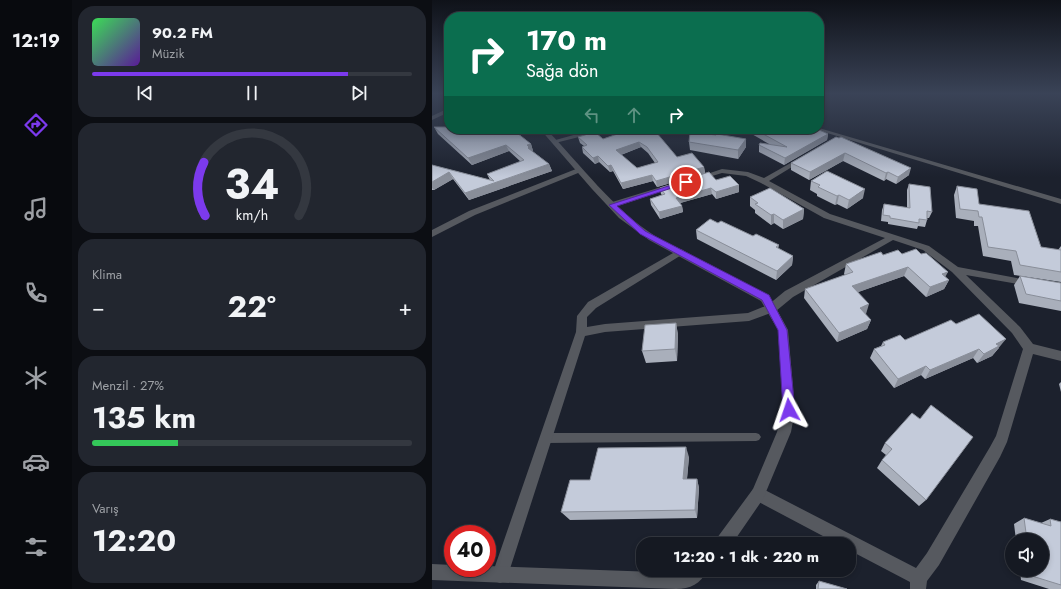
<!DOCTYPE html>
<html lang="tr">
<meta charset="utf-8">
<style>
:root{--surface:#151922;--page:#22262f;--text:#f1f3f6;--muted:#9da0a5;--line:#343840;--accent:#7c3aed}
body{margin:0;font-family:Jost,sans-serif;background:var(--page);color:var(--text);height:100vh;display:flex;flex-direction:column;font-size:15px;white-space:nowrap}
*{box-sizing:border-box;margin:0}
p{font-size:13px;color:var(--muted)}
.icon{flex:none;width:22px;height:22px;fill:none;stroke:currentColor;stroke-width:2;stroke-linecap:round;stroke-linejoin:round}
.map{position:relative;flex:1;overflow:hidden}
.panel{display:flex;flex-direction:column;gap:6px;padding:6px;background:#0c0e13;width:360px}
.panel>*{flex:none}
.banner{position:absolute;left:12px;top:12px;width:380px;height:122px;border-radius:16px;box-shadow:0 2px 6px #0003,0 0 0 1px var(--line);background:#0b6e4f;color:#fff;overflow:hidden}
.tools{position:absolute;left:573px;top:533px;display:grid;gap:8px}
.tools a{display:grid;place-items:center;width:44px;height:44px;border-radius:50%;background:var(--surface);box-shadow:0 2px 6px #0003,0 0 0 1px var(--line);font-size:20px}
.speed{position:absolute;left:12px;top:525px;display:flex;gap:8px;font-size:20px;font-weight:700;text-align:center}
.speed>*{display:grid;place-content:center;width:52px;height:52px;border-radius:50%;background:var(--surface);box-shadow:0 2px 6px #0003,0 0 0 1px var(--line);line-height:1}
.speed .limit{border:6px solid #d22;background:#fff;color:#111}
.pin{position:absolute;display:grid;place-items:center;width:34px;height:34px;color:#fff;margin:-17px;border:2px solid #fff;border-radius:50%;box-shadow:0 1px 4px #0007}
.me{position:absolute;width:44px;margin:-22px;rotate:355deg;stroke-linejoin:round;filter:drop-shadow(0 0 3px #0008)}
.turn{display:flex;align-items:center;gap:14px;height:84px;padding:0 16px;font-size:18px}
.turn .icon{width:52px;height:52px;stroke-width:2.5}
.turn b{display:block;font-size:28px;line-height:34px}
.lanes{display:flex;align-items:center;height:38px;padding:0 16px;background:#0003;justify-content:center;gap:20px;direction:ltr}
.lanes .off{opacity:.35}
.big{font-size:30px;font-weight:700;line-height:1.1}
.panel .widget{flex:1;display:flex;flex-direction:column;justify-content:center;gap:6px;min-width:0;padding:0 14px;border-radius:16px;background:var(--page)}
.panel .dial{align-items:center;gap:0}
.dial svg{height:104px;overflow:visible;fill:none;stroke:var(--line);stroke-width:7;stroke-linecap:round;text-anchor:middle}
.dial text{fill:var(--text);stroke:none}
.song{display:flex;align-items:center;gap:12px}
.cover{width:48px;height:48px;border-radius:6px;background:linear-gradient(135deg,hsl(130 70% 55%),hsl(270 70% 35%))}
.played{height:4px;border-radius:2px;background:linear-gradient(90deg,var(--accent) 80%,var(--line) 80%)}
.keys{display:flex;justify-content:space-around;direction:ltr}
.heat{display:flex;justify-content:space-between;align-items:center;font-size:22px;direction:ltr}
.charge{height:6px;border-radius:3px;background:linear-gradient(90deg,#34c759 27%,var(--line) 0)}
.trip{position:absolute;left:204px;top:537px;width:220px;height:40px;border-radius:16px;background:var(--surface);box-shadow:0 2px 6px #0003,0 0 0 1px var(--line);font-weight:700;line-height:40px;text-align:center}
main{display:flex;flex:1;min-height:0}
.menu{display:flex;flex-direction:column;width:72px;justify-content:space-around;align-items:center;background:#080a0e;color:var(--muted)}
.menu .icon{width:28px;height:28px}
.menu .on{color:var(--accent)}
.menu b{font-size:18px;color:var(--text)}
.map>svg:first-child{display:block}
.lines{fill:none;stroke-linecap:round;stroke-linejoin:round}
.service{fill:#56595f;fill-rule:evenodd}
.minor{fill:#56595f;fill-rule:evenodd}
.tertiary{fill:#56595f;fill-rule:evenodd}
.wall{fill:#a9afbb;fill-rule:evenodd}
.shaded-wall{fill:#898e99}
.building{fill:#c4cbda;stroke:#898e99;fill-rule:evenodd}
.route{fill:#7c3aed;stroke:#51269a}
</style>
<main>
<nav class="menu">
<b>12:19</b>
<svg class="icon on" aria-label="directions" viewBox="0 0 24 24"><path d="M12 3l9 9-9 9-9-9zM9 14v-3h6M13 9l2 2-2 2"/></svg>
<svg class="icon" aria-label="music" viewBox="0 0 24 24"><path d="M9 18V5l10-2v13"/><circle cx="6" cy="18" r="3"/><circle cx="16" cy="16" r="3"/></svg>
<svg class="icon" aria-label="phone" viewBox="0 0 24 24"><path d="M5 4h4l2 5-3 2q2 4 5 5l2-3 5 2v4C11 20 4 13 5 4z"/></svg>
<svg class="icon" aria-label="climate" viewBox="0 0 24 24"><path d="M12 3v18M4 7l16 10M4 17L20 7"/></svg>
<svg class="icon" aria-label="car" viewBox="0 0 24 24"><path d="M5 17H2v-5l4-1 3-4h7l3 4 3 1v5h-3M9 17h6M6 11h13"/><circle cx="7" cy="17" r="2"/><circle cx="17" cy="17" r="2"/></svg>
<svg class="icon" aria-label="filters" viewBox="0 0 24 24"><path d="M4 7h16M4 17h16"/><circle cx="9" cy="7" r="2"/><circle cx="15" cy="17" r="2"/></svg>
</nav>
<section class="panel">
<div class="widget">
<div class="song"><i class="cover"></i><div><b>90.2 FM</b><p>Müzik</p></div></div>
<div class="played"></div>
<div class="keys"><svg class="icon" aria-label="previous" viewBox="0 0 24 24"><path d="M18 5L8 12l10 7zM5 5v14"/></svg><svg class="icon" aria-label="pause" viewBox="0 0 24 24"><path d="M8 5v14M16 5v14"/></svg><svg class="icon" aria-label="next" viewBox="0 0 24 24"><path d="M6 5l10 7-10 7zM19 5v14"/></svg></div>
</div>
<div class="widget dial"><svg viewBox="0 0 100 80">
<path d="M14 69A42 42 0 1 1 86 69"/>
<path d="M14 69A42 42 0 0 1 13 28" stroke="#7c3aed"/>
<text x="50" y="56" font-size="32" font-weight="700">34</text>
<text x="50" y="72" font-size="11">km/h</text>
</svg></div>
<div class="widget"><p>Klima</p>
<div class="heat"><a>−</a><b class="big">22°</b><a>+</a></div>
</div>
<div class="widget"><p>Menzil · 27%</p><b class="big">135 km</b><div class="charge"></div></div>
<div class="widget"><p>Varış</p><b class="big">12:20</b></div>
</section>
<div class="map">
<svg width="629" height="589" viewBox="0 0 629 589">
<rect width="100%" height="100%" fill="#1c212d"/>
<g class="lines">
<path class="service" d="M114 433H324L327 434 329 437 327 440 324 441 114 443 111 441 109 438 111 435Z"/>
<g class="minor">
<path d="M17 108V112L0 120V116Z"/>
<path d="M163 129H214L203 134 163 133 123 143 120 141Z"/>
<path d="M371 156 373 157V159L337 181 398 214 497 246 526 267 600 281 602 283 600 285 597 286 534 275 588 327 601 344 629 351V361L601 354 575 442 568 457 507 565 495 581 494 589H478V582L417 550V544H406L321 499 319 494 321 489 326 487 331 489 484 568 495 553 558 447 564 436 591 349 580 333 520 272 491 250 461 240 361 297 344 311 317 321 173 332 153 336 76 575 74 581 68 583 62 581 60 575 144 332 145 316 156 302 248 249 251 250 253 252 251 254 164 308 155 317V327L173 324 316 313 336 305 353 291 453 238 392 218 329 183 314 176 290 173 267 180 263 178 290 169 316 172 332 178Z"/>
<path d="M144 169H147L151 171 43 215 0 237V230L37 211Z"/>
<path d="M239 184H242L246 186 183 207H177L176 205 177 203Z"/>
</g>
<g class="tertiary">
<path d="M387 128 629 199V204L382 129H387Z"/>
<path d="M108 129H114C150 166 180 208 223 236L337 295 356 330 363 410 359 432 331 499 300 544H283L285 538 321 489 345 432 351 410 346 330 329 301 217 240 187 218 160 189Z"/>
<path d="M0 564 21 565V568H55V566L252 573 255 570H275C269 584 258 589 244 589L0 580Z"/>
</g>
</g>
<g class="wall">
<path d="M2 127 17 129H95L84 132 99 144 101 151H100L117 164 120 171 37 200 21 179 2 190H0V165L58 180 55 174 89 162 77 151 40 165 6 134Z"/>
<path d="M311 129H385L396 134 395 140 352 165 327 152V145L337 144Z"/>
<path d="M191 130 245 157 272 167 273 173 225 187 221 181 191 189 181 171 178 172 167 162 163 164 151 153 150 147 152 146 148 143 146 137 171 139 192 132ZM209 147 216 153 223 163 205 168 189 155Z"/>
<path d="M284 135 314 139V147L306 159 258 150 257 142Z"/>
<path d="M404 137 477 175 464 184 454 179 452 181 411 161 377 180 359 170V163Z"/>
<path d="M284 180 307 185V192L284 199 280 194 248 203 250 206 251 212 228 219 219 205 218 199 230 195 229 194 228 188Z"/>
<path d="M379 181 431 198 415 209 405 204 403 205 385 196V194L378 190Z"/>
<path d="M477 184 500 212 497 218H495V220L493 227 486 226 485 229 456 224V222L449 221 450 210 452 204 475 208V190Z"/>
<path d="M525 186 547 204 609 247 626 250 629 246V282L582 275 579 261 551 256 546 226H542V221L524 218 522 195Z"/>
<path d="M318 197 372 209 371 219 351 229 342 223 339 225 323 213V210L318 206Z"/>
<path d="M286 223 321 236 347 245 346 249 361 256 360 265 344 280 265 239 264 230Z"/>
<path d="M470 254 513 277 517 280 512 289 494 297 472 276 426 292 434 314H433L439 320 435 329 405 342 372 298 373 289 413 275 412 274 414 264 451 255Z"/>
<path d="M588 276 629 283V311L587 303 582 285Z"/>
<path d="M244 323 246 335 245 361 214 363 210 351Z"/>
<path d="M524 324 567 348 566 349 560 356 545 363 541 358 493 379 489 375 462 388 438 358 442 349 449 346 451 342 473 340Z"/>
<path d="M629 382V392L627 384Z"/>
<path d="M488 419 494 500 487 506 445 468 450 460 454 455 449 451 453 443Z"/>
<path d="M257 457 255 479H265L267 488 265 518 138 520 129 512 158 480Z"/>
<path d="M592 518 609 523 618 519 629 522V589H617L589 580 588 570H610V540H584L582 524Z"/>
<path d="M387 581 415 589H384V585Z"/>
</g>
<g class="shaded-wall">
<path d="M78 129H96L79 133Z"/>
<path d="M396 134 395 140 352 165 353 158Z"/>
<path d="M314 139V147L306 159V150Z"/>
<path d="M207 142 209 147 186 156 184 150Z"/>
<path d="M99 144 101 151H99V155L95 145Z"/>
<path d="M74 145 77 151 40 165 36 158Z"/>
<path d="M413 153 411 161 377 180 378 172Z"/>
<path d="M166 156 167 162 163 164 161 158Z"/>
<path d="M117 164 120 171 37 200 33 193Z"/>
<path d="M179 165 181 171 178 172 176 166Z"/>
<path d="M272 167 273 173 225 187 224 181Z"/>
<path d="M479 168 477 175 464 184 466 177Z"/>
<path d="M17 172 21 179 2 190 0 188V182Z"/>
<path d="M456 172 454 179 452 181 454 173Z"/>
<path d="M220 175 221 181 191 189 189 183Z"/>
<path d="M307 185V192L284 199V192Z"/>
<path d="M279 188 280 194 245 204 244 198Z"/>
<path d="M433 189 431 198 415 209 417 200Z"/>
<path d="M407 195 405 204 403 205 405 196Z"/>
<path d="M250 206 251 212 228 219 227 212Z"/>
<path d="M372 209 371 219 351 229V220Z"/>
<path d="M342 214V223L339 225V215Z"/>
<path d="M361 256 360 265 344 280 345 271Z"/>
<path d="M476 267 472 276 418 295 420 286Z"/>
<path d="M516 272 511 281 510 274Z"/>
<path d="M517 280 512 289 494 297 498 287Z"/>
<path d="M437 304 434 314 425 317 428 308Z"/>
<path d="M439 320 435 329 405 342 407 333Z"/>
<path d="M244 323 246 335 245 361 243 349Z"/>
<path d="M574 339 560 356 545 363 552 354 564 344Z"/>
<path d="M547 349 541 358 493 379 498 370Z"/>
<path d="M494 366 489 375 462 388 466 379Z"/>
<path d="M254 447 257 457 254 488 251 479Z"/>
<path d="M265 479 267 488 265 518 263 510Z"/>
</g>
<g class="building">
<path d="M2 127H17V129H80L99 144 95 145 97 147 96 148 117 164 33 193 17 172 0 182V165L62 181 55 174 92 160 74 145 36 158Z"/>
<path d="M204 129H208L216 134 224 132 245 157 260 153 272 167 224 181 220 175 189 183 179 165 176 166 166 156 161 158 150 147 155 145 146 137 163 132 171 139 194 131 191 130H202ZM207 142 215 147 226 162 205 168 184 150Z"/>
<path d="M322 129H385L396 134 353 158 327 145 328 143 355 147Z"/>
<path d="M258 132 284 135 285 134 314 139 306 150 257 142Z"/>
<path d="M404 137 407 138 409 137 479 168 466 177 456 172 454 173 413 153 378 172 359 163Z"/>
<path d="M395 171 433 189 417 200 407 195 405 196 386 187 388 185 379 181Z"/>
<path d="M277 172 284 180 298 176 307 185 284 192 279 188 244 198 250 206 227 212 218 199 233 194 228 188Z"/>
<path d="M477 184 498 187 500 212 495 211V220L487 219V223L458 218V216L451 215 452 204 478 208Z"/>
<path d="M525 186 545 189 547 204 597 211 609 247 629 250V272L588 265 584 251 556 247 550 217H547L546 211 528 209Z"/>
<path d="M338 188 372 209 351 220 342 214 339 215 323 204 326 203 318 197Z"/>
<path d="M278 219 286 223 289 221 321 236 324 234 347 245 344 247 361 256 345 271 264 230Z"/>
<path d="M484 249 489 254 494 253 516 272 510 274 517 280 498 287 476 267 420 286 437 304 428 308 439 320 407 333 373 289 421 272 414 264 449 252 451 255 466 250 470 254Z"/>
<path d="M588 276 629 283V301L594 294Z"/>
<path d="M547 314 574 339 564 344 567 346 552 354 547 349 498 370 494 366 466 379 442 349 453 345 451 342 468 335 473 340 519 320 524 324Z"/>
<path d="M244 323 243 349 210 351 213 325Z"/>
<path d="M499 405 541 437 494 500 450 460 460 449 453 443 480 413 488 419Z"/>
<path d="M254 447 251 479H265L263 510 129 512 138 480H158L166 448Z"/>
<path d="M592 518 619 526 618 519 629 522V585L600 576 599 570H610V540H595Z"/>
<path d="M387 581 415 589H386Z"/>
</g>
<linearGradient id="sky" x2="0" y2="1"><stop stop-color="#0f1219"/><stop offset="0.53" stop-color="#3a4357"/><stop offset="1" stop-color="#3a4357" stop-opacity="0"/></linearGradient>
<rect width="629" height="177" fill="url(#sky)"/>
<path class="route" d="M252 181 258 182 185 206 213 231 337 295 355 330 363 410 361 414 357 415 353 414 351 410 346 330 330 300 208 234 177 205Z"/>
</svg>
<div class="tools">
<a><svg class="icon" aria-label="sound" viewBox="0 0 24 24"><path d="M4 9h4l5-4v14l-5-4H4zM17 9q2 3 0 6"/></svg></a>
</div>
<div class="speed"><div class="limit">40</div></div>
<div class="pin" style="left:254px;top:182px;background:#d93025"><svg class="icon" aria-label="arrive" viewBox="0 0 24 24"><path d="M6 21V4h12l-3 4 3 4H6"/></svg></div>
<svg class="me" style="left:357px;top:410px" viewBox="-20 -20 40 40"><path d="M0-17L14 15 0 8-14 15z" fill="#7c3aed" stroke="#fff" stroke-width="4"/></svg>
<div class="trip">12:20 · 1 dk · 220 m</div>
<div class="banner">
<div class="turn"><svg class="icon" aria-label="right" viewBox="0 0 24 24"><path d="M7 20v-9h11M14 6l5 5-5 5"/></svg><div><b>170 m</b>Sağa dön</div></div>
<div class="lanes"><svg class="icon off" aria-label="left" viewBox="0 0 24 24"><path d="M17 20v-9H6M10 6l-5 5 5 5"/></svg><svg class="icon off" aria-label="ahead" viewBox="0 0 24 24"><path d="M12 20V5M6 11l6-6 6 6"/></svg><svg class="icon" aria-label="right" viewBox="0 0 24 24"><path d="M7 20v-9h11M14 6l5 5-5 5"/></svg></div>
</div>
</div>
</main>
